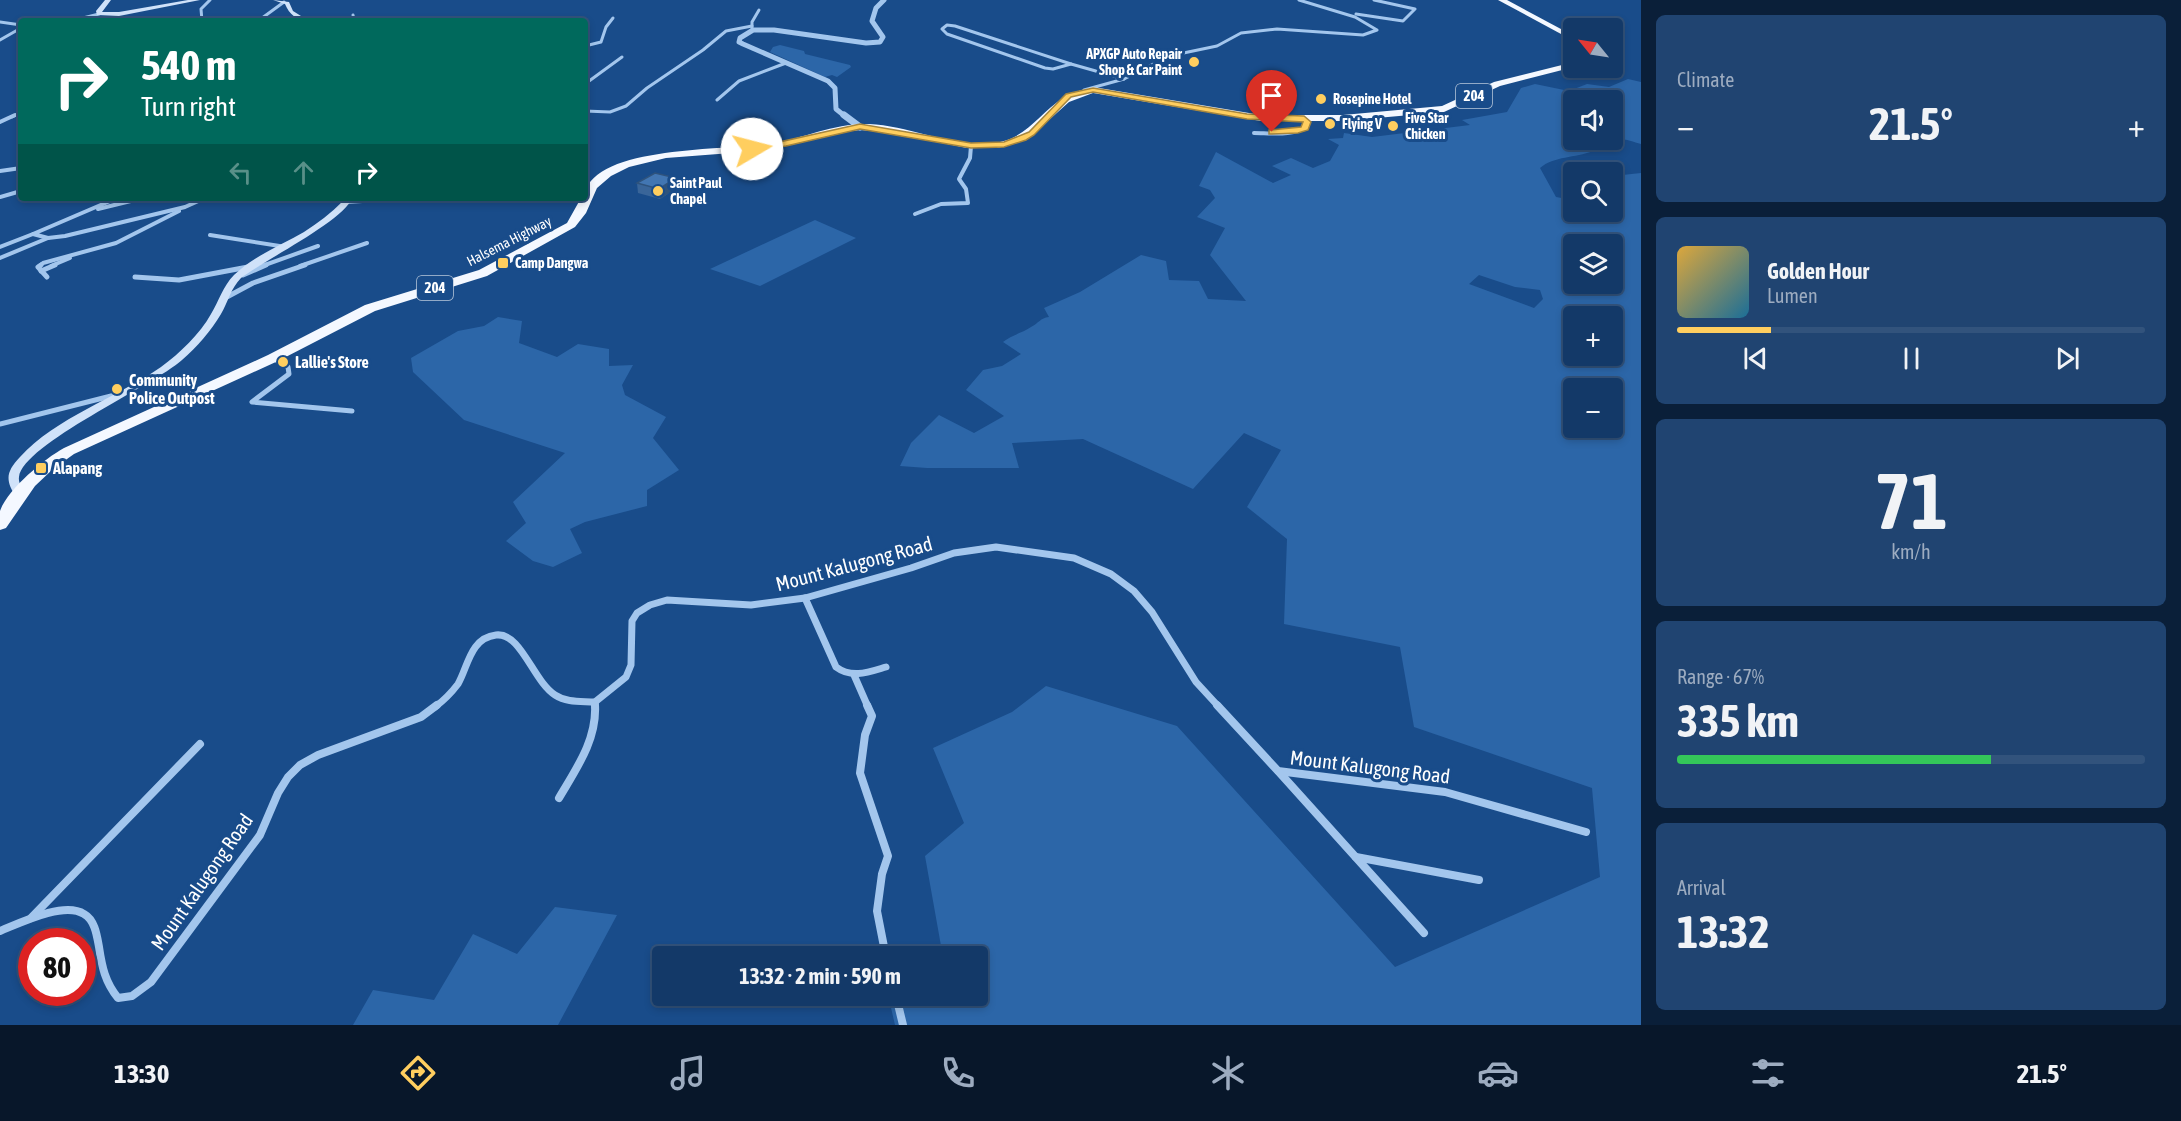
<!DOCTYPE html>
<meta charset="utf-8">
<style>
:root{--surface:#133968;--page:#204471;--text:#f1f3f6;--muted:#9dacc0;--line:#32537c;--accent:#ffce5f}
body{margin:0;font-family:"Asap Condensed",sans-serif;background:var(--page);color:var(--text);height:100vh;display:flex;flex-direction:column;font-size:22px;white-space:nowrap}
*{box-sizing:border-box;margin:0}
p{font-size:20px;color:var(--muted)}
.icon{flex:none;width:33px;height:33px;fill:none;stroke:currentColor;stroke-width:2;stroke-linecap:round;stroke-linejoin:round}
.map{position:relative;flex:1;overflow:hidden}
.side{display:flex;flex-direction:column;gap:15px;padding:15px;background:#0a1f39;width:540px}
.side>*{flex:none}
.banner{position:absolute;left:18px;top:18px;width:570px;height:183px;border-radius:6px;box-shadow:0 3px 9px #0003,0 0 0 2px var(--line);background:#00695c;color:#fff;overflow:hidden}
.needle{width:39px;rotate:300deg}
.fabs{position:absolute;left:1563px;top:18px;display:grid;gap:12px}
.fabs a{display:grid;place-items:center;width:60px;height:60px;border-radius:6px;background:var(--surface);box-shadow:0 3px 9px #0003,0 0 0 2px var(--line);font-size:30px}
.speed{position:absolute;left:18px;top:928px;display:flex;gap:12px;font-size:30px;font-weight:700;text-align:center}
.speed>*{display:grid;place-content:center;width:78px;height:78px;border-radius:50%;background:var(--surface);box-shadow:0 3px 9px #0003,0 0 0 2px var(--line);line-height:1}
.speed .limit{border:9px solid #d22;background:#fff;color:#111}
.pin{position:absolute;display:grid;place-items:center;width:51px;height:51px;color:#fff;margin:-62px -26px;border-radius:50% 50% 50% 0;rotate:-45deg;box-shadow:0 0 6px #0007}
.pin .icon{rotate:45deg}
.me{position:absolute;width:66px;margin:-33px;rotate:82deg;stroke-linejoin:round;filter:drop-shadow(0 0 4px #0008)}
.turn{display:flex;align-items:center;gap:21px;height:126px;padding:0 24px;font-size:27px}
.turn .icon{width:78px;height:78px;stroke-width:2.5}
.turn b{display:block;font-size:42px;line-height:51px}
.lanes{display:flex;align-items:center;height:57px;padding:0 24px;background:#0003;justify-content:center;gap:30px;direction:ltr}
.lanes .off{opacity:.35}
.big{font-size:45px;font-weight:700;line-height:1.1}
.side .card{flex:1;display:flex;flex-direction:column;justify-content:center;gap:9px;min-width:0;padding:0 21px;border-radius:9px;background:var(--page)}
.side .dial{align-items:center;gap:0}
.dial b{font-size:78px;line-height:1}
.song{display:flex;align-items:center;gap:18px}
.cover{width:72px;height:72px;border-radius:9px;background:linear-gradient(135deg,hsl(40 70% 55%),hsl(200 70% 35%))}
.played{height:6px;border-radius:3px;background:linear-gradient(90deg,var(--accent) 20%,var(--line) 20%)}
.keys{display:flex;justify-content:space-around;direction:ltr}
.heat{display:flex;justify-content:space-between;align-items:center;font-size:33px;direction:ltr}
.charge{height:9px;border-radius:4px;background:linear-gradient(90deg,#34c759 67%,var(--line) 0)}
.trip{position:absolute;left:652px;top:946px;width:336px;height:60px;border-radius:6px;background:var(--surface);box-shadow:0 3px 9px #0003,0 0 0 2px var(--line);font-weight:700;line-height:60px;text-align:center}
.tab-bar{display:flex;height:96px;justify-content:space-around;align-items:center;background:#08172a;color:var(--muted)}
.tab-bar .icon{width:42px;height:42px}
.tab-bar .active{color:var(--accent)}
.tab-bar b{font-size:27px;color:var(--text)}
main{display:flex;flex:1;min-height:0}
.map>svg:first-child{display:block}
.green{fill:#2c66a8;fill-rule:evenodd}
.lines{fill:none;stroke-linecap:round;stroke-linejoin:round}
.minor-far4{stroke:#a3c6ed;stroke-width:3}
.minor-far3{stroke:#a3c6ed;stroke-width:4}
.minor-far2{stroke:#a3c6ed;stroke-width:5}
.minor-far1{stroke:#a3c6ed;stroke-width:7}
.minor{stroke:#a3c6ed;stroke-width:8}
.tertiary-far1{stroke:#a3c6ed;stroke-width:5}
.tertiary{stroke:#a3c6ed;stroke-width:7}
.secondary{fill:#d0e2f9;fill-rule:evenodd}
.trunk{fill:#f4f8ff;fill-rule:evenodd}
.wall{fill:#396599}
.shaded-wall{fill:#2e537d}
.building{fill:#4276b2;stroke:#2e537d;stroke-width:1.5}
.route{fill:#ffce5f;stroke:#a6863e;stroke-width:1.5}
.poi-dot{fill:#ffce5f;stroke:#194c8a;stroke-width:2}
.labels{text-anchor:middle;stroke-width:6;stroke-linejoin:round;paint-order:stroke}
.far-poi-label{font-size:14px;font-weight:bold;fill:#fff;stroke:#194c8a;text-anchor:start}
.far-street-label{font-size:14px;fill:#fff;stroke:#194c8a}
.shield{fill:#194c8a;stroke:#bac9dc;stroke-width:1.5}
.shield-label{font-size:15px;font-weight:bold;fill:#fff}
.poi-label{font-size:16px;font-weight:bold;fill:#fff;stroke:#194c8a;text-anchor:start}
.near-street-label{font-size:20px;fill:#fff;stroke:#194c8a}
</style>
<main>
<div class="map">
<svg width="1641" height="1025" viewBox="0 0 1641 1025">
<rect width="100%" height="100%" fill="#194c8a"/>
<g class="green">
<path d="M780 45 804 51 805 54 850 65 851 67 837 77 832 75 825 77 770 52 773 47Z"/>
<path d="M1628 79 1641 82V144C1631 141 1619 136 1609 141 1603 143 1599 148 1593 151 1575 158 1554 156 1540 168L1556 197 1573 200 1574 212H1612L1613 176 1641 173V1025H895L889 999 895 996H978V957H943L925 856 964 823 933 748 1012 712 1046 686 1177 726 1395 967 1600 877 1592 788 1414 727 1400 647 1284 624 1287 539 1247 507 1281 450 1244 433 1193 489 1083 439 1012 443 1019 468H927L900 466 911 443 939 415 974 433 1004 416 966 390 983 370 1002 366 1021 354 1003 342C1012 335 1022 333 1031 327 1039 323 1040 318 1049 317L1044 308 1080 292 1141 255 1166 261 1169 280 1199 281 1208 299 1246 301 1210 255 1225 228 1197 217 1215 198 1210 190 1199 186 1216 152 1273 183 1291 175 1272 166 1291 158 1313 168 1330 161 1339 145 1328 139 1343 138 1344 133 1372 137 1470 125 1462 120 1507 112 1521 88 1535 84 1569 91 1587 84 1609 87ZM1574 100H1612V140H1574ZM1574 244H1612V284H1574ZM1479 275 1515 287 1540 290 1543 299 1534 308 1469 284ZM1574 316H1612V356H1574ZM1574 388H1612V428H1574Z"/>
<path d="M815 220 856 238 760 286 710 269Z"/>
<path d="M498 317 522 321 519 343 557 357 578 344 609 349V366L633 365 622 385 625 395 666 417 653 438 679 470 647 490V506L585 522 570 529 582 553 553 567 533 561 506 541 526 523 513 502 565 453 464 420 413 372 411 358 458 331 484 326Z"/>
<path d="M555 907 617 915 558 1025H353L373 990 434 1000 473 934 517 954Z"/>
</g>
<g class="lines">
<g class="minor-far4">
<path d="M1356 14 1403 21 1415 9 1374 0"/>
<path d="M353 15 354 21"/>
<path d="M71 21 99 14"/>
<path d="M202 21 201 9 210 0"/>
<path d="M258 21 284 2"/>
<path d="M0 22 21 25"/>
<path d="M947 25 955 26 1071 64 1053 69 1045 68 947 34 942 29Z"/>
<path d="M752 28V22L759 10"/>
<path d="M0 40 21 28"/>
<path d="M585 46 601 42 606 27 613 18"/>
<path d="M1071 64 1124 79"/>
<path d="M585 84 622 57"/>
<path d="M1084 90 1124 79 1169 56 1217 46 1241 33 1277 29 1363 35 1377 30 1355 17 1299 0"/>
<path d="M717 100 739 81 786 63"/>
<path d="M585 111 610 112 626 106 647 88 703 50 726 31 752 26"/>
<path d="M12 117 21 113"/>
</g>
<g class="minor-far3">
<path d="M0 122 15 115"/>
<path d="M1254 133C1270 133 1295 137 1307 125L1304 119"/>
<path d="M0 171 21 168"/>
<path d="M0 197 21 191"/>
<path d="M117 198 33 234 48 238 65 236 185 207 205 198"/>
<path d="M347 202 408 198"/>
<path d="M98 209 143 198"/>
<path d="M915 214 941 204 968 203 966 189 959 179 970 158 971 146"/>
<path d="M210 235 286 247"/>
<path d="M0 247 33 234"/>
<path d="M0 258 48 238"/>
<path d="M39 266 43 263 116 243 179 211"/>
<path d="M51 266 70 258"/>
<path d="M262 266 318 246"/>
<path d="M300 266 367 243"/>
</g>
<g class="minor-far2">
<path d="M41 265 38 267 47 277"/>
<path d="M41 271 55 265"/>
<path d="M243 275 266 265"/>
<path d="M135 277 179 280 248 267"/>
<path d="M225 298 253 283 305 265"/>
<path d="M273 358 288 367 289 374 252 402 352 411"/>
<path d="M0 424 119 394"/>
</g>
<g class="minor-far1">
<path d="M805 598 836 667C852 679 869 672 886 667"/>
<path d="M854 675 868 707"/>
<path d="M595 702V707"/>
<path d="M435 707C443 701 452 692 458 684 468 667 470 638 496 635 521 632 533 681 555 695 567 703 581 701 595 702L626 677 631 665 632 621 637 613 650 605 667 600 751 605 805 598 911 568 954 553 996 547 1074 558 1111 574 1134 591 1152 612 1196 682 1219 707"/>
</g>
<g class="minor">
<path d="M867 705 872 716 865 735 860 773 888 856 882 874 877 911 886 957"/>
<path d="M1217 705 1278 771 1445 792 1586 832"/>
<path d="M1279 772 1424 933"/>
<path d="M559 798C576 769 597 740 595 705"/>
<path d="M1356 857 1479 880"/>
<path d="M31 918 200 744"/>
<path d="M0 931C20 923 64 901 84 914 95 920 97 936 99 947 102 967 105 982 118 998L132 996 151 982 260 835 278 793 288 777 300 765 318 755 421 717 437 705"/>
<path d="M896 996 903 1025"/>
</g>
<path class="tertiary-far1" d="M846 117 836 109 835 88 828 81 743 44 739 42 740 38 753 30H774L866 43 880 42 883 37 872 21 876 8 884 0"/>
<path class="tertiary" d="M844 115 860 127"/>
<g class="secondary">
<path d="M105 0H111L102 12H119L188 0H200L119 16 97 15 96 11Z"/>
<path d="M273 0 289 2 293 11 309 21C297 21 289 14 285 4Z"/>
<path d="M344 198H352C345 220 263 261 241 278 231 288 228 302 221 314 211 331 197 347 182 360 153 386 23 444 19 477 18 484 23 489 26 494L20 498 16 497C5 480 6 472 20 457 55 418 118 397 161 367 180 353 200 334 211 314 219 301 223 286 234 275 254 256 281 245 304 232 318 223 331 213 343 201Z"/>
</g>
<g class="trunk">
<path d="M1498 0H1507L1574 36V41Z"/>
<path d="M1574 62V67L1500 86 1444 112 1343 121H1261L1093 93 1069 102 1030 137 1017 143 998 148H967L888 132 860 130 834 133 771 150 666 158 629 167 611 176 597 188 586 213 575 227 487 276 375 311 278 361 74 454 53 469 35 486 6 528 0 530C0 524 0 516 0 511 8 489 44 459 64 448L268 355 365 305 479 270 567 223 581 198H585C585 144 735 150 771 144 804 138 835 123 869 124 913 126 956 150 1000 142 1028 136 1041 112 1063 98 1072 92 1082 90 1093 87L1261 115H1343L1442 106 1494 82Z"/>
</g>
</g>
<path class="wall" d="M637 183 677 188 660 199 638 193Z"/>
<path class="shaded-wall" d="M676 178 677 188 660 199 659 189Z"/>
<path class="building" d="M655 173 676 178 659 189 637 183Z"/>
<path class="route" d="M1093 88 1247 114 1304 116 1311 122 1308 130 1298 133 1272 134H1269V130L1301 127 1303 122 1247 119 1093 92 1071 97 1034 135 1026 140 1004 147 971 148 860 129 786 146 752 151 748 149 860 124 971 143 1004 142 1029 132 1066 94Z"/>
<g class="poi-dot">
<circle cx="1194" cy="62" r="6"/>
<circle cx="1321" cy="99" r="6"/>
<circle cx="1330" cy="124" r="6"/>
<circle cx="1393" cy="126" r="6"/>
<circle cx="658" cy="191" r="6"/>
<rect x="497" y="257" width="12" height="12" rx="3"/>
<circle cx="283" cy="362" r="6"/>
<circle cx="117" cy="389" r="6"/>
<rect x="35" y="462" width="12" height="12" rx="3"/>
</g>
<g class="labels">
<g class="far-poi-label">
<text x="1182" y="59" text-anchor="end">APXGP Auto Repair<tspan x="1182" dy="16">Shop &amp; Car Paint</tspan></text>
<text x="1333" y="104">Rosepine Hotel</text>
<text x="1405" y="123">Five Star<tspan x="1405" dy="16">Chicken</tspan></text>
<text x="1342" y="129">Flying V</text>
<text x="670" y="188">Saint Paul<tspan x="670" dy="16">Chapel</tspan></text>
<text x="515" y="268">Camp Dangwa</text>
</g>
<g class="far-street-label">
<text transform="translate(509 241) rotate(-27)" y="5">Halsema Highway</text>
</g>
<g class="shield">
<rect x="1456" y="84" width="36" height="24" rx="4.5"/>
<rect x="417" y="276" width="36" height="24" rx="4.5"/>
</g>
<g class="shield-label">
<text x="1474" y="101">204</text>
<text x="435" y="293">204</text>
</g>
<g class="poi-label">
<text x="295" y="368">Lallie's Store</text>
<text x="129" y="386">Community<tspan x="129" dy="18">Police Outpost</tspan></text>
<text x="53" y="474">Alapang</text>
</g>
<g class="near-street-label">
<text transform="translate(854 564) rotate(-15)" y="7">Mount Kalugong Road</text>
<text transform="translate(1370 767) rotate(7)" y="7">Mount Kalugong Road</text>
<text transform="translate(202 882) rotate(-55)" y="7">Mount Kalugong Road</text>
</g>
</g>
</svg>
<div class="fabs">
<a><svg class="needle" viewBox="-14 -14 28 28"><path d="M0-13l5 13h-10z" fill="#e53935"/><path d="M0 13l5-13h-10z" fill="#9dacc0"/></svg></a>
<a><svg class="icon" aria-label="sound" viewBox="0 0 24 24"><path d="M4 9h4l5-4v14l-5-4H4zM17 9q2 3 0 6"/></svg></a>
<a><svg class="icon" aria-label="search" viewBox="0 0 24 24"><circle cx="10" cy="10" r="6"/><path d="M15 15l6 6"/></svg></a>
<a><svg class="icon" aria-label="layers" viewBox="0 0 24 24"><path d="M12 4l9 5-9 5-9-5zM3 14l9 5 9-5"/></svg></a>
<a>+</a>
<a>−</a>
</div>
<div class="speed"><div class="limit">80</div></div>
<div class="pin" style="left:1272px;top:132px;background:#d93025"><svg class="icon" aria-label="arrive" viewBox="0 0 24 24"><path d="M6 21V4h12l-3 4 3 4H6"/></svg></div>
<svg class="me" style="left:752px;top:149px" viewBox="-20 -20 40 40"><circle r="19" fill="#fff"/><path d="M0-13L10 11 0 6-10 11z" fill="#ffce5f"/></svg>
<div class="trip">13:32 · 2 min · 590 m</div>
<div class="banner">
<div class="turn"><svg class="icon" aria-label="right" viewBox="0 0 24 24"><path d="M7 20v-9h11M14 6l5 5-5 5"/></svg><div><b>540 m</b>Turn right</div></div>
<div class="lanes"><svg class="icon off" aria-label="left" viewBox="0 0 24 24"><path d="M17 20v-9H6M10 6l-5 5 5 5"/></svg><svg class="icon off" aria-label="ahead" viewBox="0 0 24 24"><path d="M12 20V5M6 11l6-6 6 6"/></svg><svg class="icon" aria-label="right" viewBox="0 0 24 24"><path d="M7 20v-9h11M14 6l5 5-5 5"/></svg></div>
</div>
</div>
<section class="side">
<div class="card"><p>Climate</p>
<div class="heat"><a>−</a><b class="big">21.5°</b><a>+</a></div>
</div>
<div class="card">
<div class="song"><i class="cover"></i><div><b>Golden Hour</b><p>Lumen</p></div></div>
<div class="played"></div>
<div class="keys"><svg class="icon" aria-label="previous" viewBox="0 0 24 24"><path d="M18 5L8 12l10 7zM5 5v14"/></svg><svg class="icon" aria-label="pause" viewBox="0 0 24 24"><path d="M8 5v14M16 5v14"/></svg><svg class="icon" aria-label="next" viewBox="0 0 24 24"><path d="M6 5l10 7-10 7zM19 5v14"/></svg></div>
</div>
<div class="card dial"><b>71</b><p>km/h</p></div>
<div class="card"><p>Range · 67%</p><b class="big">335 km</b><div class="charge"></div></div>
<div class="card"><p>Arrival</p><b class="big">13:32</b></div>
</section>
</main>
<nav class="tab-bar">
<b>13:30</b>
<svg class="icon active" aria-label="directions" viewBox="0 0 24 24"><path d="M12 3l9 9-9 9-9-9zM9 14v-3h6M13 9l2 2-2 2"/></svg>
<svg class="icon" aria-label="music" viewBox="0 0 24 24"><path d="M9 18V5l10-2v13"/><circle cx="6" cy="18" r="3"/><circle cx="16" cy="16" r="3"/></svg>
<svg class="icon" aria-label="phone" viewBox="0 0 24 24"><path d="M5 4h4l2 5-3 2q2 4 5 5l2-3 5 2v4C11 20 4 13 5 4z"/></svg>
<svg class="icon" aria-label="climate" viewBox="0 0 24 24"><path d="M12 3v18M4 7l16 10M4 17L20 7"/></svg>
<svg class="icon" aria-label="car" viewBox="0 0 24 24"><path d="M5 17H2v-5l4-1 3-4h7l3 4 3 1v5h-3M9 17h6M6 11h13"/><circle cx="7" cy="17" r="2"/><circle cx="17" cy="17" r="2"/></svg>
<svg class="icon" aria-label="filters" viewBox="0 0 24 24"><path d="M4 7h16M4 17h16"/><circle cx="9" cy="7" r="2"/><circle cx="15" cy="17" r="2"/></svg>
<b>21.5°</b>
</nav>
